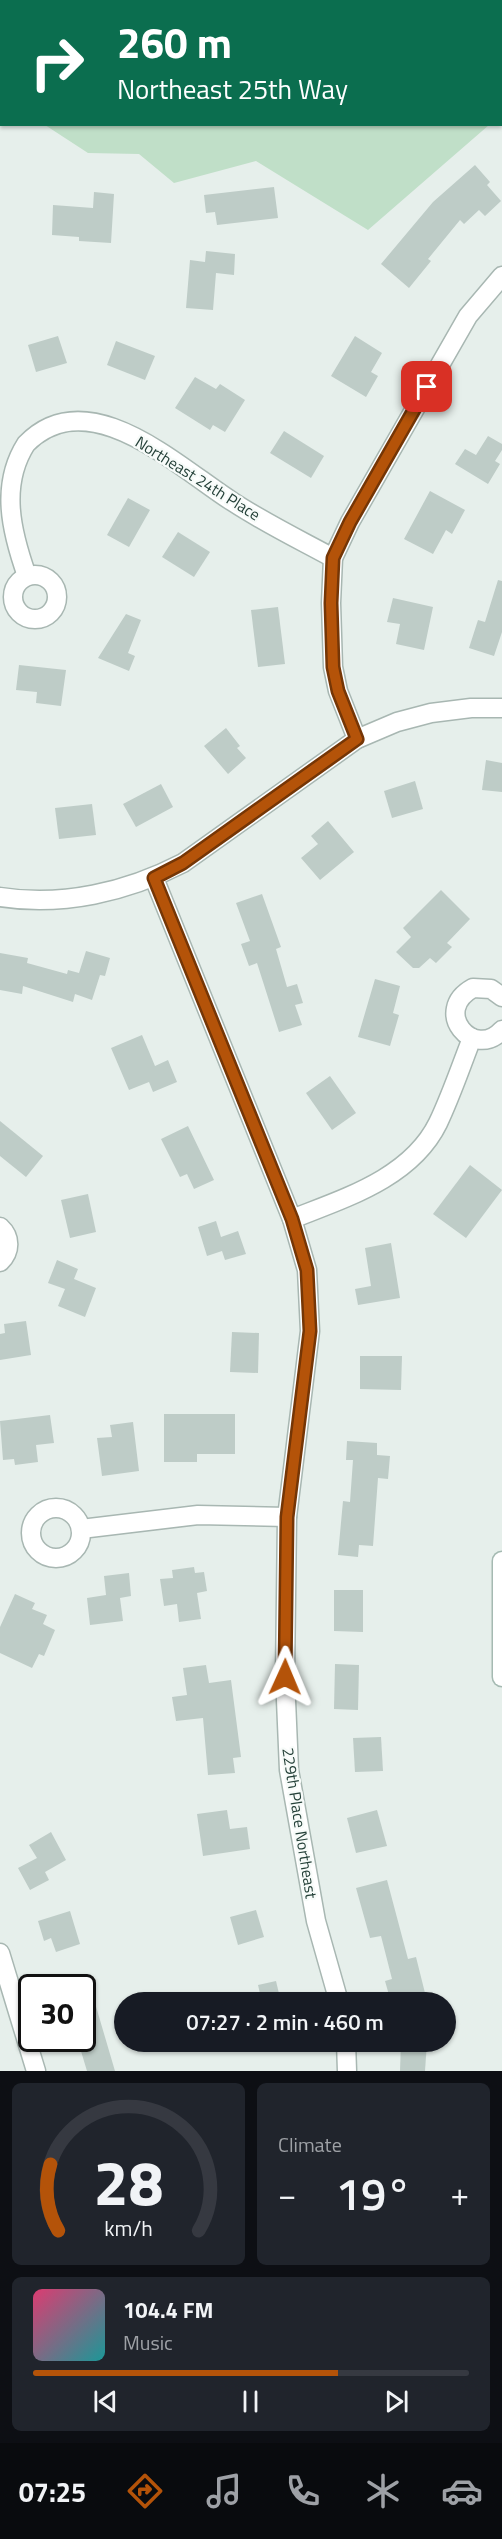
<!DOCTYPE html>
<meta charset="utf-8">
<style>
:root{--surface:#171b24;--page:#20242c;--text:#f1f3f6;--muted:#9ea1a6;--line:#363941;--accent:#b45309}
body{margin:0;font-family:"Titillium Web",sans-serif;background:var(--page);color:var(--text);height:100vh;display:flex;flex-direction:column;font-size:22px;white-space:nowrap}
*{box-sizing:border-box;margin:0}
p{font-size:20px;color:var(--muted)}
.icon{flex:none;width:33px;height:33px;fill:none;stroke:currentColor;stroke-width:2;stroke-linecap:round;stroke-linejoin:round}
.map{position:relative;height:2071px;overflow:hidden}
.details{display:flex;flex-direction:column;gap:12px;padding:12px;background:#0d0f14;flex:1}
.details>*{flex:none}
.banner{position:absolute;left:0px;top:0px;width:502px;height:126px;box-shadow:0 2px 4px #0004;background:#0b6e4f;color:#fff;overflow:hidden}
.speed{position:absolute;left:18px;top:1974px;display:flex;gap:12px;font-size:30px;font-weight:700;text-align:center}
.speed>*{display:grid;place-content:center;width:78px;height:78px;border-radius:50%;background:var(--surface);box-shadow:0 2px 4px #0004;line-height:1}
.speed .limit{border:3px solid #111;border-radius:9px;background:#fff;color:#111}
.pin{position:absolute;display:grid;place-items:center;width:51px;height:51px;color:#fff;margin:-26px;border-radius:12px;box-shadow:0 3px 9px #0006}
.me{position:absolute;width:66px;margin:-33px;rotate:1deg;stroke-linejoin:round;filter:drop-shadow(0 0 4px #0008)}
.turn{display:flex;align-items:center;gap:21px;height:126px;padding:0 18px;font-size:27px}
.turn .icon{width:78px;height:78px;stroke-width:2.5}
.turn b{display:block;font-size:42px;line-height:51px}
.big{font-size:45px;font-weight:600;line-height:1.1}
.details .widget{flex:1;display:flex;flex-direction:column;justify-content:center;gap:9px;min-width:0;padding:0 21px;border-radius:9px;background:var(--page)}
.details .dial{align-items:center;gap:0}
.dial svg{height:156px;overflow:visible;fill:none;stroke:var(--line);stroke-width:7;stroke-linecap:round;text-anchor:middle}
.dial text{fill:var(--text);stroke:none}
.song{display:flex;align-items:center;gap:18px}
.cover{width:72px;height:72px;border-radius:9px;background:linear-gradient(135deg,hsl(340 70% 55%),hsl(180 70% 35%))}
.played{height:6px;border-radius:3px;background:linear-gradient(90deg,var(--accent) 70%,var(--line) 70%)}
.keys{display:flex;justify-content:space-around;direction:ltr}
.heat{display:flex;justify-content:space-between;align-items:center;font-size:33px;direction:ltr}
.details .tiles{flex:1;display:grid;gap:12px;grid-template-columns:1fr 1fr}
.widget:last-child{grid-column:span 2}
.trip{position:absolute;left:114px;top:1992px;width:342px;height:60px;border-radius:30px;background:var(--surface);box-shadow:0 2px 4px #0004;font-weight:600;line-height:60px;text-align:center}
.menu{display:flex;height:96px;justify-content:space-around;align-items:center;background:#090b0e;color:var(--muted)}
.menu .icon{width:42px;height:42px}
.menu .current{color:var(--accent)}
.menu b{font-size:27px;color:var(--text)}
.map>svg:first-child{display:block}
.green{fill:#c0dfc8}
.building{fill:#beccc7}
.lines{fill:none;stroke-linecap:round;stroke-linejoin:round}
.minor-casing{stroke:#a8b7b2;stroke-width:21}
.secondary-casing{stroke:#a5bab2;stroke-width:21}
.minor{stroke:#fff;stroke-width:18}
.secondary{stroke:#fff;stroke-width:18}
.route-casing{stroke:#753606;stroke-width:15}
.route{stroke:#b45309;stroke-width:10}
.labels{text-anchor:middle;stroke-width:4.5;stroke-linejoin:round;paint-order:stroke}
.street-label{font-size:16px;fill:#254139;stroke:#f7fbf9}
</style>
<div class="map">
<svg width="502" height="2071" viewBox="0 0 502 2071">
<rect width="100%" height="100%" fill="#e6efeb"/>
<g class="green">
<path d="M0 0H502V113L501 2H2L1 18Z"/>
<path d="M45 125H489L368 230 256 161 174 183 139 154 88 153Z"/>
</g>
<g class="building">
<path d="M475 165 490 182 487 185 501 201 485 216 479 210 464 224 460 220 428 259 431 261 409 288 381 264 433 202Z"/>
<path d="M274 187 278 218 217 225 215 212 206 213 204 195Z"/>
<path d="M94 192 114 194 111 243 79 241V237L52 235 53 205 93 208Z"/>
<path d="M206 251 235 254 234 275 216 273 213 310 186 308 190 260 205 262Z"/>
<path d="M58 336 67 363 36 372 28 345Z"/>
<path d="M355 336 382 353 371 372 378 376 366 397 331 376Z"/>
<path d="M116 341 155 356 145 380 107 365Z"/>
<path d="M195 377 216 389 220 384 245 400 225 432 213 425 210 430 175 408Z"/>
<path d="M284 431 324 456 311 478 270 453Z"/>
<path d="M488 436 502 444V450L495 461 500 464 488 484 455 464 465 449 476 455Z"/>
<path d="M430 491 465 510 452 534 446 530 433 554 404 539Z"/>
<path d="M128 498 150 510 129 547 107 535Z"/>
<path d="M178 532 210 552 194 577 162 557Z"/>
<path d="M498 580 502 581V632L494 656 469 648 478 620 485 622Z"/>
<path d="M393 598 433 607 424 650 396 644 400 624 387 622Z"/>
<path d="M278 607 285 664 258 667 251 610Z"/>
<path d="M126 614 141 620 128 653 135 656 129 671 98 658Z"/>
<path d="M19 665 66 670 61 706 36 703 37 692 16 690Z"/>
<path d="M226 728 240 746 237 748 246 758 228 774 204 746Z"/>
<path d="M486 760 502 763V792L482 790Z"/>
<path d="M415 781 423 809 392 818 384 791Z"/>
<path d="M161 784 173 807 136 827 123 804Z"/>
<path d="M92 804 96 835 59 839 55 808Z"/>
<path d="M328 821 354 852 320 880 301 858 318 844 311 836Z"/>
<path d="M441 890 470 919 447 943 452 947 436 963 430 958 419 968H413L396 952 411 937 403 928Z"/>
<path d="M262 894 281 947 276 949 287 987 297 984 303 1003 295 1005 302 1025 279 1032 257 963 249 966 241 944 250 941 236 903Z"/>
<path d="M86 951 110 958 105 976 100 975 92 1000 75 994 73 1002 23 986 22 994 0 990V953L28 958 27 963 67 974 68 970 79 973Z"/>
<path d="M375 979 400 986 393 1013 399 1015 390 1046 358 1037Z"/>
<path d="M142 1035 155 1066 168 1060 177 1082 153 1092 149 1082 129 1090 111 1048Z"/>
<path d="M330 1076 356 1113 332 1130 306 1093Z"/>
<path d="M0 1121 43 1156 26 1177 0 1156Z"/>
<path d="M188 1126 214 1180 194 1189 187 1174 180 1177 161 1139Z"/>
<path d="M470 1165 502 1190 466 1238 433 1214Z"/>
<path d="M88 1194 96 1232 70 1238 61 1200Z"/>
<path d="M216 1221 221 1237 238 1231 246 1254 225 1260 222 1251 207 1256 198 1227Z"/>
<path d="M391 1243 400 1298 358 1305 355 1289 371 1286 365 1248Z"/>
<path d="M57 1260 78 1269 74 1279 96 1288 85 1317 58 1306 65 1289 48 1283Z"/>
<path d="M26 1321 31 1355 0 1360V1334L5 1333 4 1324Z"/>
<path d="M232 1332 259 1333 258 1373 230 1372Z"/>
<path d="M360 1356H402L401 1390 360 1389Z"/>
<path d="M164 1414H235V1454H197V1462H164Z"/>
<path d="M50 1415 54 1443 36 1445 38 1462 15 1465 14 1459 3 1460 0 1421Z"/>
<path d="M133 1422 139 1471 102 1476 97 1438 112 1437 110 1425Z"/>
<path d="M347 1441 377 1443V1455L390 1456 388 1479 378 1478 373 1546 359 1545 358 1557 338 1555 343 1501 350 1502 353 1460H346Z"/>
<path d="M194 1567 195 1573 204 1572 207 1591 197 1593 201 1619 179 1622 177 1604 164 1606 160 1579 173 1578 172 1570Z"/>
<path d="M129 1573 131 1596 120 1598 123 1621 90 1625 87 1598 106 1595 104 1576Z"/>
<path d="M334 1590H363V1632L334 1631Z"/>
<path d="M15 1594 35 1603 32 1609 47 1615 43 1624 55 1630 44 1656 39 1654 32 1668 0 1653V1627Z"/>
<path d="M335 1664 359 1665 358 1710 334 1709Z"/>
<path d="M206 1665 209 1683 231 1680 241 1757 233 1758 235 1773 208 1775 203 1718 176 1721 172 1697 187 1695 183 1668Z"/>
<path d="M381 1737 383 1771 355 1772 353 1738Z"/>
<path d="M227 1810 230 1829 247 1827 250 1849 203 1856 197 1814Z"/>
<path d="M377 1810 387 1846 356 1853 347 1818Z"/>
<path d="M51 1832 66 1860 45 1872 49 1880 30 1890 18 1868 37 1858 29 1845Z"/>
<path d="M387 1880 408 1959 416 1957 425 1993 391 2002 385 1981 392 1979 381 1936 370 1938 356 1888Z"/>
<path d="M256 1910 264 1937 238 1945 230 1917Z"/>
<path d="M70 1911 80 1944 56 1952 51 1938 44 1941 38 1921Z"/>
<path d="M82 1976H87L115 2071H87L77 2038H82Z"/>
<path d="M276 1981 281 2002H262L258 1985Z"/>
<path d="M401 2042H427L425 2071H400Z"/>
</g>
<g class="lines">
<g class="minor-casing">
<g id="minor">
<circle cx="35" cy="597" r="22"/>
<path d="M27 576C11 531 0 485 26 444 88 380 178 467 233 502 265 523 300 540 333 558"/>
<path d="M357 739 338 691 333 667 331 603 333 558 350 522 468 316 502 276"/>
<path d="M154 878 292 1219 307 1270 310 1331 287 1517 285 1677 289 1770 316 1921 339 2002"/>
<path d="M0 897C62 907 127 892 183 863L357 739 397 722 431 713 471 708H502"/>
<path d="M502 997 491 989 473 988C431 1011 474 1061 502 1030"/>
<path d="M292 1219C345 1198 411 1178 438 1123 451 1096 461 1066 472 1038"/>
<path d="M0 1227C11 1237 11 1251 0 1262"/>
<circle cx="56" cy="1533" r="25"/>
<path d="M81 1529 198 1515 287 1517"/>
<path d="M0 1953 36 2071"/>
<path d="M346 2042 347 2071"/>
</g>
</g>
<g class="secondary-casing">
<path id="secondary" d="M502 1561V1677"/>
</g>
<use href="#minor" class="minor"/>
<use href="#secondary" class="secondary"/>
</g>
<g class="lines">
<g class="route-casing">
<path id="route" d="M285 1677 287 1517 310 1331 307 1270 292 1219 154 878 183 863 357 739 338 691 333 667 331 603 333 558 350 522 427 387"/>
</g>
<use href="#route" class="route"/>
</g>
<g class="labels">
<g class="street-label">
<text transform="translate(198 478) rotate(32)" y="6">Northeast 24th Place</text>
<text transform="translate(300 1823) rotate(81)" y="6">229th Place Northeast</text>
</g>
</g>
</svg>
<div class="speed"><div class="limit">30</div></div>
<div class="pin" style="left:427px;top:387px;background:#d93025"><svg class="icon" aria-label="arrive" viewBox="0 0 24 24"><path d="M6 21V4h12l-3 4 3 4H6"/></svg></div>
<svg class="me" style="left:285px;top:1677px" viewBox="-20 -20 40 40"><path d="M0-17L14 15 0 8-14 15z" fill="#b45309" stroke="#fff" stroke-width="4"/></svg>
<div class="trip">07:27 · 2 min · 460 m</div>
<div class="banner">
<div class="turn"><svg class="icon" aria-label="right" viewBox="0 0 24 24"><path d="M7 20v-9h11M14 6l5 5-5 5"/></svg><div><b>260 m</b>Northeast 25th Way</div></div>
</div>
</div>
<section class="details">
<div class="tiles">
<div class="widget dial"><svg viewBox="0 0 100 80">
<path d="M14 69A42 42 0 1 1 86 69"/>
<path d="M14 69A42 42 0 0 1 10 35" stroke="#b45309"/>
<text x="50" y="56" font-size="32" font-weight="700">28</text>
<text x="50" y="72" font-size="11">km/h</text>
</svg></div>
<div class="widget"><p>Climate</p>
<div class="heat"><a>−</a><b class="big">19°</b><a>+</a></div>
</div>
<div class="widget">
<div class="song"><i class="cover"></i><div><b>104.4 FM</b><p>Music</p></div></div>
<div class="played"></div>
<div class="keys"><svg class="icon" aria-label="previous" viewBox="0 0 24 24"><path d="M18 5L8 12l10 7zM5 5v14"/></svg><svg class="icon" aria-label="pause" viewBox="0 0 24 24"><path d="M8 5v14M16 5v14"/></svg><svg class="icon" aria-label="next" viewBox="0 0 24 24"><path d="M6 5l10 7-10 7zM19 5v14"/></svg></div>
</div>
</div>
</section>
<nav class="menu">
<b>07:25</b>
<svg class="icon current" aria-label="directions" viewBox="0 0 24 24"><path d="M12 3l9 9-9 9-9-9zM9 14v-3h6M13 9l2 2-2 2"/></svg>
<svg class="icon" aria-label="music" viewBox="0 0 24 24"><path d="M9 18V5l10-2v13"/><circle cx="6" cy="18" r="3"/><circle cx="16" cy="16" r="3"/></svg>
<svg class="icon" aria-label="phone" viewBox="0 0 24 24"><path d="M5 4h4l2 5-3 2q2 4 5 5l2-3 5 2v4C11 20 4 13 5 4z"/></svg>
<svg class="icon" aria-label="climate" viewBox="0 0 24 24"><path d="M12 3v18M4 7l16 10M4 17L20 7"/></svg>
<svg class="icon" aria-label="car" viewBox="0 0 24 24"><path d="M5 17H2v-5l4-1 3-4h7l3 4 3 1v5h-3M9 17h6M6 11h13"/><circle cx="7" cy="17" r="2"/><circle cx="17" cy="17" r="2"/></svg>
</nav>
